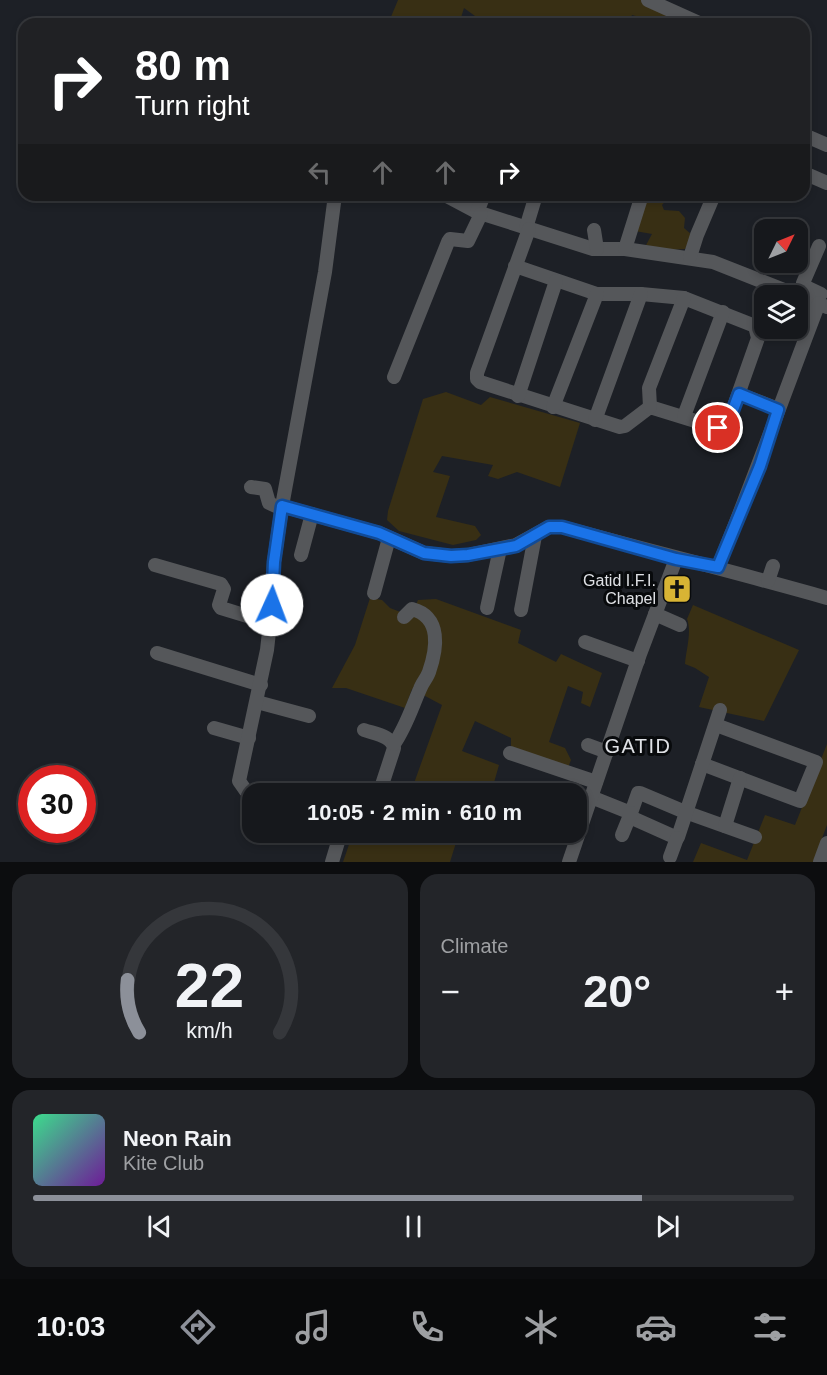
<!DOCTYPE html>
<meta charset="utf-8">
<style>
:root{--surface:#16181c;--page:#232529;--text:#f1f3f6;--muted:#9ea0a3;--line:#35373b;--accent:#8c9099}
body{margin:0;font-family:Arial,sans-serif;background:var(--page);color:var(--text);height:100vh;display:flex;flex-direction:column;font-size:22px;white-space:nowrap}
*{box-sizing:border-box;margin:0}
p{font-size:20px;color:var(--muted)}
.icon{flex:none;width:33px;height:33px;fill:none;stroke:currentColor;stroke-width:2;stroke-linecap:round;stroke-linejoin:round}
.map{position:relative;height:862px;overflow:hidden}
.sheet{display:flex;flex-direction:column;gap:12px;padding:12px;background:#0c0d0f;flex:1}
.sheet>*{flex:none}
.guide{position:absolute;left:18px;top:18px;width:792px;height:183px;border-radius:18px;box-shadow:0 3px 9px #0003,0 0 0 2px var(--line);background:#202124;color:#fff;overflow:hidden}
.needle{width:39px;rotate:47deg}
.tools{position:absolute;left:754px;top:219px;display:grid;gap:12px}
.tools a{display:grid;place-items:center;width:54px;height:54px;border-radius:12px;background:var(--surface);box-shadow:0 3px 9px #0003,0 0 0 2px var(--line);font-size:30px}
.speed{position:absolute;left:18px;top:765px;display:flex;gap:12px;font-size:30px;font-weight:700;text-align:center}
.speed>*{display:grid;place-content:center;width:78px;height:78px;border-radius:50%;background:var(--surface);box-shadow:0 3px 9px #0003,0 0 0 2px var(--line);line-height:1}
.speed .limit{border:9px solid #d22;background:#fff;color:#111}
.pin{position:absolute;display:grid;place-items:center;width:51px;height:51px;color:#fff;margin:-26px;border:3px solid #fff;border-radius:50%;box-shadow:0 2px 6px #0007}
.me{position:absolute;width:66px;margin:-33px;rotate:2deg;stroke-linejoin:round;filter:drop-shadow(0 0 4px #0008)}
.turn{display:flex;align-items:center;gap:21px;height:126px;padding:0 18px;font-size:27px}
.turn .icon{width:78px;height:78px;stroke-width:2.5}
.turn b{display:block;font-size:42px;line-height:51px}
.lanes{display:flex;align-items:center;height:57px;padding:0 18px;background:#0003;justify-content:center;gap:30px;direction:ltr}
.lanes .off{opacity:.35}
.big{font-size:45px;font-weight:700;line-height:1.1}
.sheet .card{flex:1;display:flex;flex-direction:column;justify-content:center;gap:9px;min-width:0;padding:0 21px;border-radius:18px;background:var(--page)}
.sheet .dial{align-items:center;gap:0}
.dial svg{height:156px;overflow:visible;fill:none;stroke:var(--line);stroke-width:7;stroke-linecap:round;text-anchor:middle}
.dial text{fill:var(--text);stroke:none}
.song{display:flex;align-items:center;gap:18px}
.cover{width:72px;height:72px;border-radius:9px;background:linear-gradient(135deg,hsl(150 70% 55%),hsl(280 70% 35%))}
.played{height:6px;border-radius:3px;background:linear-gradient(90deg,var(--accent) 80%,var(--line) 80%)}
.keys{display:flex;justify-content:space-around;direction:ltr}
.heat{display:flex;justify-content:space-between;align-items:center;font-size:33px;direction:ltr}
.sheet .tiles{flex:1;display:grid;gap:12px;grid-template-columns:1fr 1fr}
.card:last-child{grid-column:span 2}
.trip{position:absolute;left:242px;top:783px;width:345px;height:60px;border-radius:18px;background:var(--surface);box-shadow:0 3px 9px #0003,0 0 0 2px var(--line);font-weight:700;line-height:60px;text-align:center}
.tabs{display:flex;height:96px;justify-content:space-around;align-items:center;background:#090a0b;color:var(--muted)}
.tabs .icon{width:42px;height:42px}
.tabs .current{color:var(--accent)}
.tabs b{font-size:27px;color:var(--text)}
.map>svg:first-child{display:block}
.green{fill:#382f14}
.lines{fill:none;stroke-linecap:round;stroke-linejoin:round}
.minor{stroke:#55575a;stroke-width:14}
.route-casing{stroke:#114b97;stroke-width:15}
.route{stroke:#1a73e8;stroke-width:10}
.labels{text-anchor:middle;stroke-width:6;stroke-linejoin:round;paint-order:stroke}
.poi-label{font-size:16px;fill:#dfe1e5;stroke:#080a0c;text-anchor:end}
.quarter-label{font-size:20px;letter-spacing:1.5px;fill:#dfe1e5;stroke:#080a0c}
</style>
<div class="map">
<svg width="827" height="862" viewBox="0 0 827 862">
<rect width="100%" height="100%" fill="#1d2026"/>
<g class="green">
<path d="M398 0H642L669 15 657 22 632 15 628 24H486L464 8 459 24H388Z"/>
<path d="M645 195H671L662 205 664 210 679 211 685 218 684 228 692 235 685 249 666 250 646 245 652 234 635 231Z"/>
<path d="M446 392 481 405 490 397 580 423 560 487 517 472 498 479 488 476 493 465 442 456 433 472 450 476 436 517 475 526 481 535 476 540 453 545 399 531 387 520 388 511 423 399Z"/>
<path d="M370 598 382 600 390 608 411 616 418 600 436 599 521 630 518 643 556 662 561 654 602 673 590 707 581 703 583 692 568 686 549 742 565 748 571 760 564 778 511 746V738L475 721 462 751 499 765 491 793H430L413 786 442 705 412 689 405 708 346 688H332L355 645Z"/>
<path d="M693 605 799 650 764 721 699 707 709 677 695 668 685 664C686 650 692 632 687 619Z"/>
<path d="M827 744V825L813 862H693L701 843 747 860 765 815 795 825Z"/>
<path d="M353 833V832L459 833 450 862H343Z"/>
</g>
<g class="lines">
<g class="minor">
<path d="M648 0 701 24"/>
<path d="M804 135 827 145"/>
<path d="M804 173 827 183"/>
<path d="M445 195 477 212 593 249H625L713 262 827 307"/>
<path d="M477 212 484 195"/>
<path d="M526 228 536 195"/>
<path d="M594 230 597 249"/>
<path d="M819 246 803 283 804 286 821 294"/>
<path d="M625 249 642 195"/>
<path d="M690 257 697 235 714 195"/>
<path d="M515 266 597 294H641L684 298 755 326 758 338 728 423 718 428 650 407 625 426 620 427 480 382 477 379V373L529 229"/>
<path d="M394 377 448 242 450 239 468 241 481 214"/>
<path d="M739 394 778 409"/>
<path d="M518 396 556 281"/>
<path d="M553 407 597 294"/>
<path d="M650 407 649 388 684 298"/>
<path d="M684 416 723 312"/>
<path d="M595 420 641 294"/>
<path d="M251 487 265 489 269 503 282 509"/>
<path d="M282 506 379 533 424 553 451 556 468 555 516 545 549 527H562C650 551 739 573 827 598"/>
<path d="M301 555 312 514"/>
<path d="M155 565 221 584 224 589 219 605 221 608 270 623"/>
<path d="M718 567C754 480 785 391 819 303"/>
<path d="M768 581 773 566"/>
<path d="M374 593 389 538"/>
<path d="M487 608 500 549"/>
<path d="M521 610 535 536"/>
<path d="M655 614 680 625"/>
<path d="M585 642 638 661"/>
<path d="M157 653 261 685"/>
<path d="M257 702 309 716"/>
<path d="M214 728 249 738"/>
<path d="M364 730C375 734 392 736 394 748L379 794"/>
<path d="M394 744C406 727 412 707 420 689 422 683 427 678 429 672 437 649 442 617 412 609L404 617"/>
<path d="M588 745 607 752"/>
<path d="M510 753 596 782"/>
<path d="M702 764 800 801 816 762 716 725"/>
<path d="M258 794 246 791 239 781 267 650 272 605 274 562 282 506 325 272 335 195"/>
<path d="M591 797 631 813 638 793H640L685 812 755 837"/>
<path d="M630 817 677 838 678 837 720 710"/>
<path d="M725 826 740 778"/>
<path d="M622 835 631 813"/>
<path d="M670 857 677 838"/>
<path d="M332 862 341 832"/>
<path d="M569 862 640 654 676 559"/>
<path d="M820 862 827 843"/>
</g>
</g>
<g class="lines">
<g class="route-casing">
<path id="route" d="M272 605 274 562 282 506 379 533 424 553 451 556 468 555 516 546 549 527H562L676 559 718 567 760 466 778 410 739 394 728 423 718 428"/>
</g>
<use href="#route" class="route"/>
</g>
<defs>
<g id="church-square" transform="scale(1.5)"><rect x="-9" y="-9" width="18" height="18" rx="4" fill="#d8b434" stroke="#080a0c"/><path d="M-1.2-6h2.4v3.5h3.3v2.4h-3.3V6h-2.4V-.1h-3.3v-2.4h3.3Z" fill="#111"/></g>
</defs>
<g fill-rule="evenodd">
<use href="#church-square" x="677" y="589"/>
</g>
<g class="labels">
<g class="poi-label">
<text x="656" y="586">Gatid I.F.I.<tspan x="656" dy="18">Chapel</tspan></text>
</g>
<g class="quarter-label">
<text x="638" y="753">GATID</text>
</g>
</g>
</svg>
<div class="tools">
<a><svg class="needle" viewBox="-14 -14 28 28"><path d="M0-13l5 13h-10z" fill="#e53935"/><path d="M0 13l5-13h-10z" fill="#9ea0a3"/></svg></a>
<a><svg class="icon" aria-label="layers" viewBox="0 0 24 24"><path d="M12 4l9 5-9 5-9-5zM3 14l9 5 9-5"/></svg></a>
</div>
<div class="speed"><div class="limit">30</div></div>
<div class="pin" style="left:718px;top:428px;background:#d93025"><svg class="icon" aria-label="arrive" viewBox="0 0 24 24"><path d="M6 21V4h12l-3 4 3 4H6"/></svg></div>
<svg class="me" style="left:272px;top:605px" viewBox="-20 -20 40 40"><circle r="19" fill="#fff"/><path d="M0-13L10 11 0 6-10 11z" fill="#1a73e8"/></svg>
<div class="trip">10:05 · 2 min · 610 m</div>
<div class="guide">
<div class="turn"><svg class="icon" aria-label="right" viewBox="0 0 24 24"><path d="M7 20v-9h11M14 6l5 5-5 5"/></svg><div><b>80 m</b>Turn right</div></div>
<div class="lanes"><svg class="icon off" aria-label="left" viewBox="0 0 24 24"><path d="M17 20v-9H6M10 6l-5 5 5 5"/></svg><svg class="icon off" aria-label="ahead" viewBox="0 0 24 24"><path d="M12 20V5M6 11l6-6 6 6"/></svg><svg class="icon off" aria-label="ahead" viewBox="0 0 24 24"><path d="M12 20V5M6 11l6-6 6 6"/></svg><svg class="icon" aria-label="right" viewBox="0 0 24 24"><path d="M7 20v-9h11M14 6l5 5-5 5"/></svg></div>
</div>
</div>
<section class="sheet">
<div class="tiles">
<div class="card dial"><svg viewBox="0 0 100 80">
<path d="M14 69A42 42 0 1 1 86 69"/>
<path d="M14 69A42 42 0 0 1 8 42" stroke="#8c9099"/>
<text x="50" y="56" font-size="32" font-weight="700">22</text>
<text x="50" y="72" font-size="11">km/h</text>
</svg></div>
<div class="card"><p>Climate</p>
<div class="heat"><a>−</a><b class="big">20°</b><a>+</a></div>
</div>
<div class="card">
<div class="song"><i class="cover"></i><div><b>Neon Rain</b><p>Kite Club</p></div></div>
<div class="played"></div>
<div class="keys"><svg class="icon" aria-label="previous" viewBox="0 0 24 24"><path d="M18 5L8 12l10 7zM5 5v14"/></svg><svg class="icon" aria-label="pause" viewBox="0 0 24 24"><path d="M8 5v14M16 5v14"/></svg><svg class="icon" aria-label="next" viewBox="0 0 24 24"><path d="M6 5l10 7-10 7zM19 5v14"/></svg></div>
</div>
</div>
</section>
<nav class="tabs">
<b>10:03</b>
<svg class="icon current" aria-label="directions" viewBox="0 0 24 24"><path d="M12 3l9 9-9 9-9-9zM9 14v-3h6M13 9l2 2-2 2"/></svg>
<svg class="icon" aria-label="music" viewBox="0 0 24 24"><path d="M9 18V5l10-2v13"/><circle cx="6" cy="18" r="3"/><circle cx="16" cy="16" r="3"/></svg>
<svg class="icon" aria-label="phone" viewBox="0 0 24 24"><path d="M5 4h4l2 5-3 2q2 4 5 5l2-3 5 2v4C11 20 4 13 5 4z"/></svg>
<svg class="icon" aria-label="climate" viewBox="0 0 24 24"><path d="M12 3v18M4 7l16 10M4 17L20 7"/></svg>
<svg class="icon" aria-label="car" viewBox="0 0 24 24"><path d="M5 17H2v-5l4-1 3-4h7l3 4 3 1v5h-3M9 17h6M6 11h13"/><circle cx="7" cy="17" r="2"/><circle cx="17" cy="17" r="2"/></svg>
<svg class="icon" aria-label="filters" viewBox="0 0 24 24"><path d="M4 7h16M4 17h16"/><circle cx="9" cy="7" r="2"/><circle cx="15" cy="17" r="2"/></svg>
</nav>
